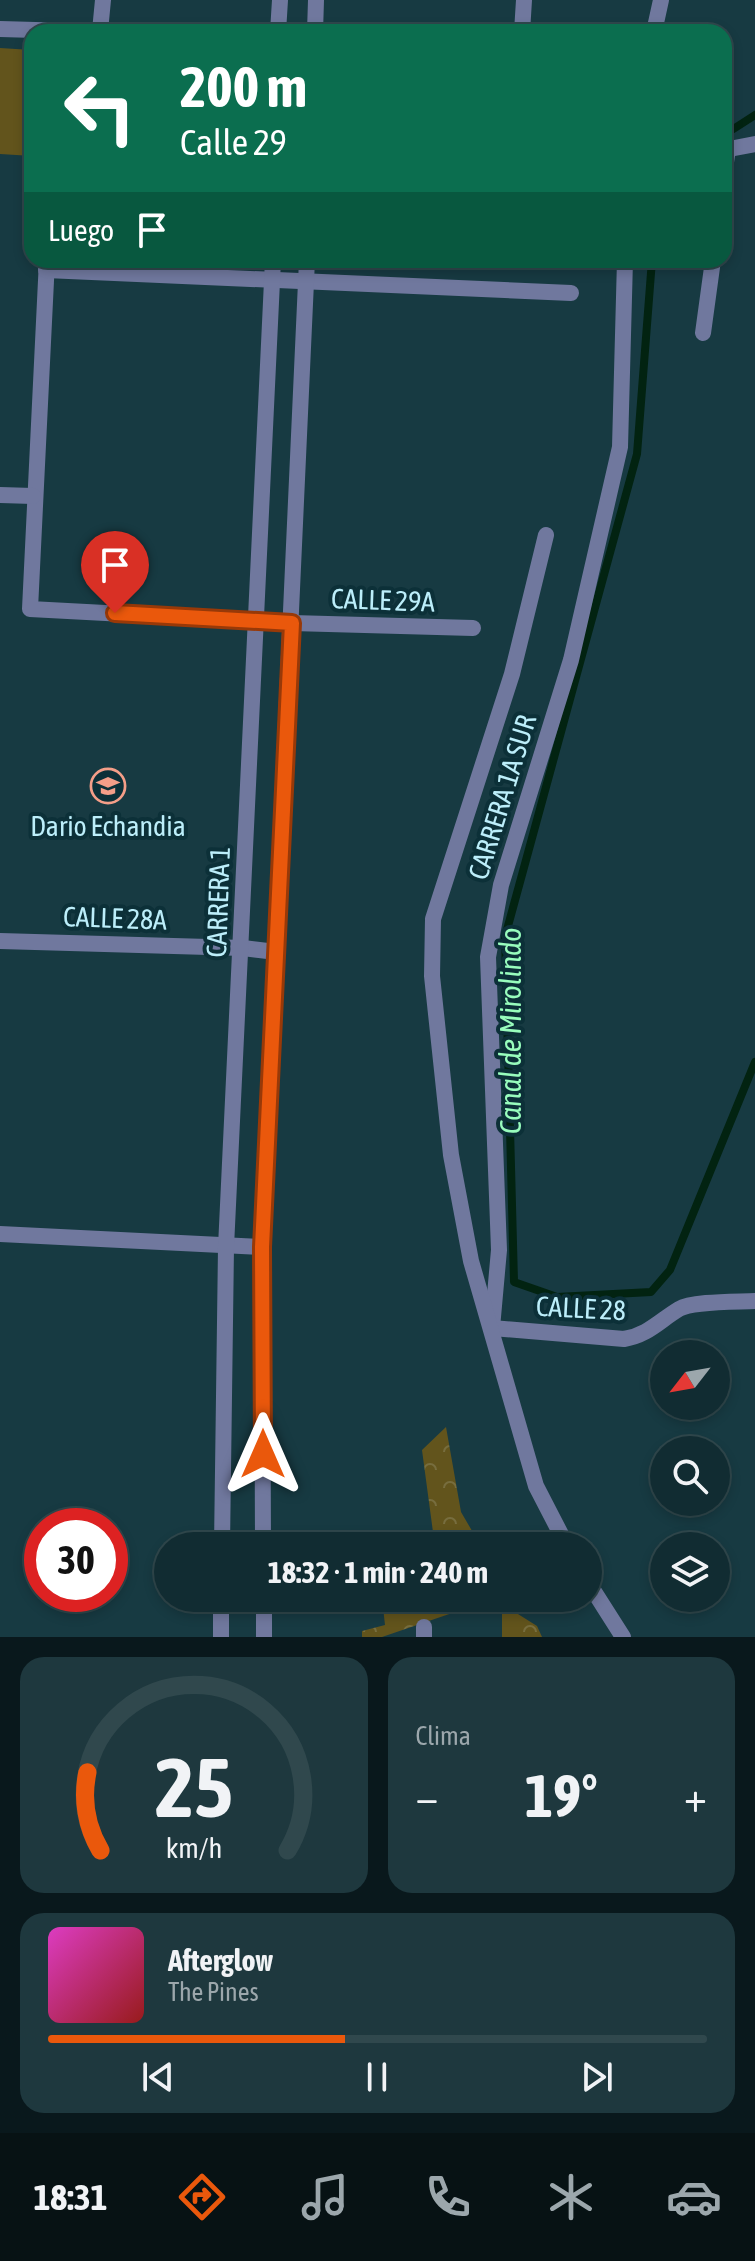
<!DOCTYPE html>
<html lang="es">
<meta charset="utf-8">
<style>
:root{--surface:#112c32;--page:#1e383e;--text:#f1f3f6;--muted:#9ca7ac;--line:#30484d;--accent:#ea580c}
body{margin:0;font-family:"Asap Condensed",sans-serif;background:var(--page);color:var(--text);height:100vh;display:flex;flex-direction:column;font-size:30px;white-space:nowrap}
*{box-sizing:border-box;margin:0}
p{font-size:26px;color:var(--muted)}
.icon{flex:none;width:44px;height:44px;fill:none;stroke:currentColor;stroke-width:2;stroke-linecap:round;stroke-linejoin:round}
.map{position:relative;height:1637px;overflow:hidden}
.drawer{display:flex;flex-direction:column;gap:20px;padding:20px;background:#09181c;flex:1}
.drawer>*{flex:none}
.hud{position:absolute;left:24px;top:24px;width:708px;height:244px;border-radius:24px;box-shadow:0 4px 12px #0003,0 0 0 2px var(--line);background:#0b6e4f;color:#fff;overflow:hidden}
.needle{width:52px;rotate:239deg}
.tools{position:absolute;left:650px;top:1340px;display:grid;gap:16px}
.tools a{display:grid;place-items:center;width:80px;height:80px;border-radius:50%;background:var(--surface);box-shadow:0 4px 12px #0003,0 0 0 2px var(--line);font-size:40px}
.speed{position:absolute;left:24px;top:1508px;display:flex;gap:16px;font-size:40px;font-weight:700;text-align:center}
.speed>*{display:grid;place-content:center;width:104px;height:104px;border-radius:50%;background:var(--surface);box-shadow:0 4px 12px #0003,0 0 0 2px var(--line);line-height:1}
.speed .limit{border:12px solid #d22;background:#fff;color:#111}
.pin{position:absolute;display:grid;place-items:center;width:68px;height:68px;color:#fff;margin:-82px -34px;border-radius:50% 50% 50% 0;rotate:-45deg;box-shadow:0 0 8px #0007}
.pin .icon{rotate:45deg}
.me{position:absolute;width:88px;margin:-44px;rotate:0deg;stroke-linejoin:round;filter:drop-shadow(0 0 6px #0008)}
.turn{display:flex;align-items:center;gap:28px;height:168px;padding:0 24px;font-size:36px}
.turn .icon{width:104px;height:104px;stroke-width:2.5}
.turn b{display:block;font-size:56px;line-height:68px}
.then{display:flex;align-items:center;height:76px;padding:0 24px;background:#0003;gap:16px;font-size:30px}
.big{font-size:60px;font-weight:700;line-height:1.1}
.drawer .card{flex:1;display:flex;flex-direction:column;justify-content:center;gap:12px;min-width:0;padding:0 28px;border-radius:24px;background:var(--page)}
.drawer .dial{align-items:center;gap:0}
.dial svg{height:208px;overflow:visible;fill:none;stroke:var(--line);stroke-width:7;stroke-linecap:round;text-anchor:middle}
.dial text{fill:var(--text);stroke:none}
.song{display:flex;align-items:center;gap:24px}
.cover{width:96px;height:96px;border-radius:12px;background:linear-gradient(135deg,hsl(310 70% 55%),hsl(0 70% 35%))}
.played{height:8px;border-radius:4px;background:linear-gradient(90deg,var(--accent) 45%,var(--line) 45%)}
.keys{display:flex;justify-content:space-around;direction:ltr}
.heat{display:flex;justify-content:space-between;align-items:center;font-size:44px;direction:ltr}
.drawer .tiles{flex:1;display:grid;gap:20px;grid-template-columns:1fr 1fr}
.card:last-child{grid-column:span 2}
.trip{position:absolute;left:154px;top:1532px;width:448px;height:80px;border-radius:40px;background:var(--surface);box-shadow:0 4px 12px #0003,0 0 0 2px var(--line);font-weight:700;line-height:80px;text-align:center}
.tab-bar{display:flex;height:128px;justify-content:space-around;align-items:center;background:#071214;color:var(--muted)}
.tab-bar .icon{width:56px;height:56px}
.tab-bar .current{color:var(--accent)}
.tab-bar b{font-size:36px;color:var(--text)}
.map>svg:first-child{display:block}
.green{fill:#62541c}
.forest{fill:url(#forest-crowns)}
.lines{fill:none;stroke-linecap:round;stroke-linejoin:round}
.stream{stroke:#022311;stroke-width:8}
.street{stroke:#70789e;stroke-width:16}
.route-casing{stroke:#983908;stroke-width:20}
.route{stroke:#ea580c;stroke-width:14}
.labels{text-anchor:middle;stroke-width:8;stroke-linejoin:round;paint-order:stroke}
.street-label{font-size:28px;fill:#bceefa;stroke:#0c3038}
.poi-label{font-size:28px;fill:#bceefa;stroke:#0c3038}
.water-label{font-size:30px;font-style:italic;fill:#98fdbd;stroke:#0c3038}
</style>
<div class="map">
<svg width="755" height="1637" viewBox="0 0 755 1637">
<defs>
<pattern id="forest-crowns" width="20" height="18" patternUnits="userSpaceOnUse" patternTransform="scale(2)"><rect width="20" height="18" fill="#62541c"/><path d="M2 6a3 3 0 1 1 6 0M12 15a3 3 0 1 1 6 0" fill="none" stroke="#776d3e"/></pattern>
</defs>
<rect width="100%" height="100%" fill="#173a42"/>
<path class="green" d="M0 48 32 50V156L0 154Z"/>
<g class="forest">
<path d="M446 1427 461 1512 475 1536H490L491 1546H377L433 1532 422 1450Z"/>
<path d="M382 1598H496L382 1637H362V1631L385 1625Z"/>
<path d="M502 1604 537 1626 542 1637H502Z"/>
</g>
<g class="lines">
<g class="stream">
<path d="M724 135 755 115"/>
<path d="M652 260 637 454 505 937 514 1282 557 1297 651 1292 670 1270 755 1062"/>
</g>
<g class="street">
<path d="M0 29 107 32"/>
<path d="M100 31 103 0"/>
<path d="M278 32 280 0"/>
<path d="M315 32 316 0"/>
<path d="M522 32 524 0"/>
<path d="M654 32 661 0"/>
<path d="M724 150 755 144"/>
<path d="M724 175 728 149"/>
<path d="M47 260 30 609 292 623 473 628"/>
<path d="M625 260 620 447 571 660 501 885 488 957 499 1250 492 1328 624 1339C648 1335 659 1321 679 1309 692 1301 738 1302 755 1301"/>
<path d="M46 270 571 293"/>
<path d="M703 333 713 260"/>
<path d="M0 495 33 496"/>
<path d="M546 535 512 674 433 919 432 976 451 1155 471 1261 536 1486 567 1546"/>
<path d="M0 941 243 948 276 952"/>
<path d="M0 1234 262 1247"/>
<path d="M222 1546 226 1247 273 260"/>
<path d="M263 1546 262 1247 307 260"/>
<path d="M588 1582 623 1637"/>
<path d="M264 1598V1637"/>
<path d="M221 1637V1598"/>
<path d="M424 1637V1627"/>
</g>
</g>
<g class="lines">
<g class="route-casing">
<path id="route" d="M115 613 292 623 262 1247 263 1454"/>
</g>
<use href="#route" class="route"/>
</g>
<defs>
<g id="school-ring" transform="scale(1.8)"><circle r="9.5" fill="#0c3038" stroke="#f49e88" stroke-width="1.5"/><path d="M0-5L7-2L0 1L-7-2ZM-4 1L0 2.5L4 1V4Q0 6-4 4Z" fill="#f49e88"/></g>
</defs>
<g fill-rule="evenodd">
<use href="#school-ring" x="108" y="786"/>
</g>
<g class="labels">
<g class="street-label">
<text transform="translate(383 600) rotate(2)" y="10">CALLE 29A</text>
<text transform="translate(502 797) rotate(-73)" y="10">CARRERA 1A SUR</text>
<text transform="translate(218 902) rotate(-88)" y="10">CARRERA 1</text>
<text transform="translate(115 918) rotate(2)" y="10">CALLE 28A</text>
<text transform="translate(581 1308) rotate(3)" y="10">CALLE 28</text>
</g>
<g class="poi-label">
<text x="108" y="836">Dario Echandia</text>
</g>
<g class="water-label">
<text transform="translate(511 1031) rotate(-90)" y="10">Canal de Mirolindo</text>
</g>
</g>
</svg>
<div class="tools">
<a><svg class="needle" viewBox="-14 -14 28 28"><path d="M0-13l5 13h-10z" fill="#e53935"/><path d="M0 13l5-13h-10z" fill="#9ca7ac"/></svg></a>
<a><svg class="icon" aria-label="search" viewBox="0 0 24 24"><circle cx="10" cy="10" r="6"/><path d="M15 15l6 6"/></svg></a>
<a><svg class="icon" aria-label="layers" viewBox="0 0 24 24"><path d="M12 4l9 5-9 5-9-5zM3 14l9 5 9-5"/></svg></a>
</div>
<div class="speed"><div class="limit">30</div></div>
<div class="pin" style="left:115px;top:613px;background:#d93025"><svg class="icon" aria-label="arrive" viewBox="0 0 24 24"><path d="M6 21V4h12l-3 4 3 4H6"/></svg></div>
<svg class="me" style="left:263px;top:1454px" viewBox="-20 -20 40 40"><path d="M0-17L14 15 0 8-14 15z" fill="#ea580c" stroke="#fff" stroke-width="4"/></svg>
<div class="trip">18:32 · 1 min · 240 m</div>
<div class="hud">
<div class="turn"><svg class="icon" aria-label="left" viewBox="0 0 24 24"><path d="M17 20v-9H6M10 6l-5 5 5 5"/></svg><div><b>200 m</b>Calle 29</div></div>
<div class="then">Luego<svg class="icon" aria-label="arrive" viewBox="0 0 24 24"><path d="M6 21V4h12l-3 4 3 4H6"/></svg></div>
</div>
</div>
<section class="drawer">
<div class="tiles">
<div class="card dial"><svg viewBox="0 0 100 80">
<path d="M14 69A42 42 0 1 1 86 69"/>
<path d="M14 69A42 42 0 0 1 9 39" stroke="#ea580c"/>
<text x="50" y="56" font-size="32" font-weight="700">25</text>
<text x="50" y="72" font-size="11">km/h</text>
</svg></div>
<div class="card"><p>Clima</p>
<div class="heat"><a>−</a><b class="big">19°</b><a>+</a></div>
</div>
<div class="card">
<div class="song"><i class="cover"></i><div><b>Afterglow</b><p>The Pines</p></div></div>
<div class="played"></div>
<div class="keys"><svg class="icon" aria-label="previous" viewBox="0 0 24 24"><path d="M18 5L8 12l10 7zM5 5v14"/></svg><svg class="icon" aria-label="pause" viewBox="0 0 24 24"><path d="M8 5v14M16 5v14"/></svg><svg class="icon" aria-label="next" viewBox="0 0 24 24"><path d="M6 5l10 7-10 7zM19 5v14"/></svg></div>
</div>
</div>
</section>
<nav class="tab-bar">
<b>18:31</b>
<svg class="icon current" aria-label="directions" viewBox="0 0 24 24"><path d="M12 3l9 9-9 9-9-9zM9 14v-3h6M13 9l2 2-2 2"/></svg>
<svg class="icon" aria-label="music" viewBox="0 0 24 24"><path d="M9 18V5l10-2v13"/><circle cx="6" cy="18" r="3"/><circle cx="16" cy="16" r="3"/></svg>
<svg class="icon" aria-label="phone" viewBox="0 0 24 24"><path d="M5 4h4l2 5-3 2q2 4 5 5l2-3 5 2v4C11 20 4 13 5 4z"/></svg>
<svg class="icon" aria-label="climate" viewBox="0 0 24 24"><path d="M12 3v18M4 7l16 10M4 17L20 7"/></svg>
<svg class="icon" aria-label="car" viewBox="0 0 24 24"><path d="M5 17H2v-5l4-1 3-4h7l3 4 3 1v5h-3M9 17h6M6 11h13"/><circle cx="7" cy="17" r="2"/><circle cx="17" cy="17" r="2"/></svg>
</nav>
